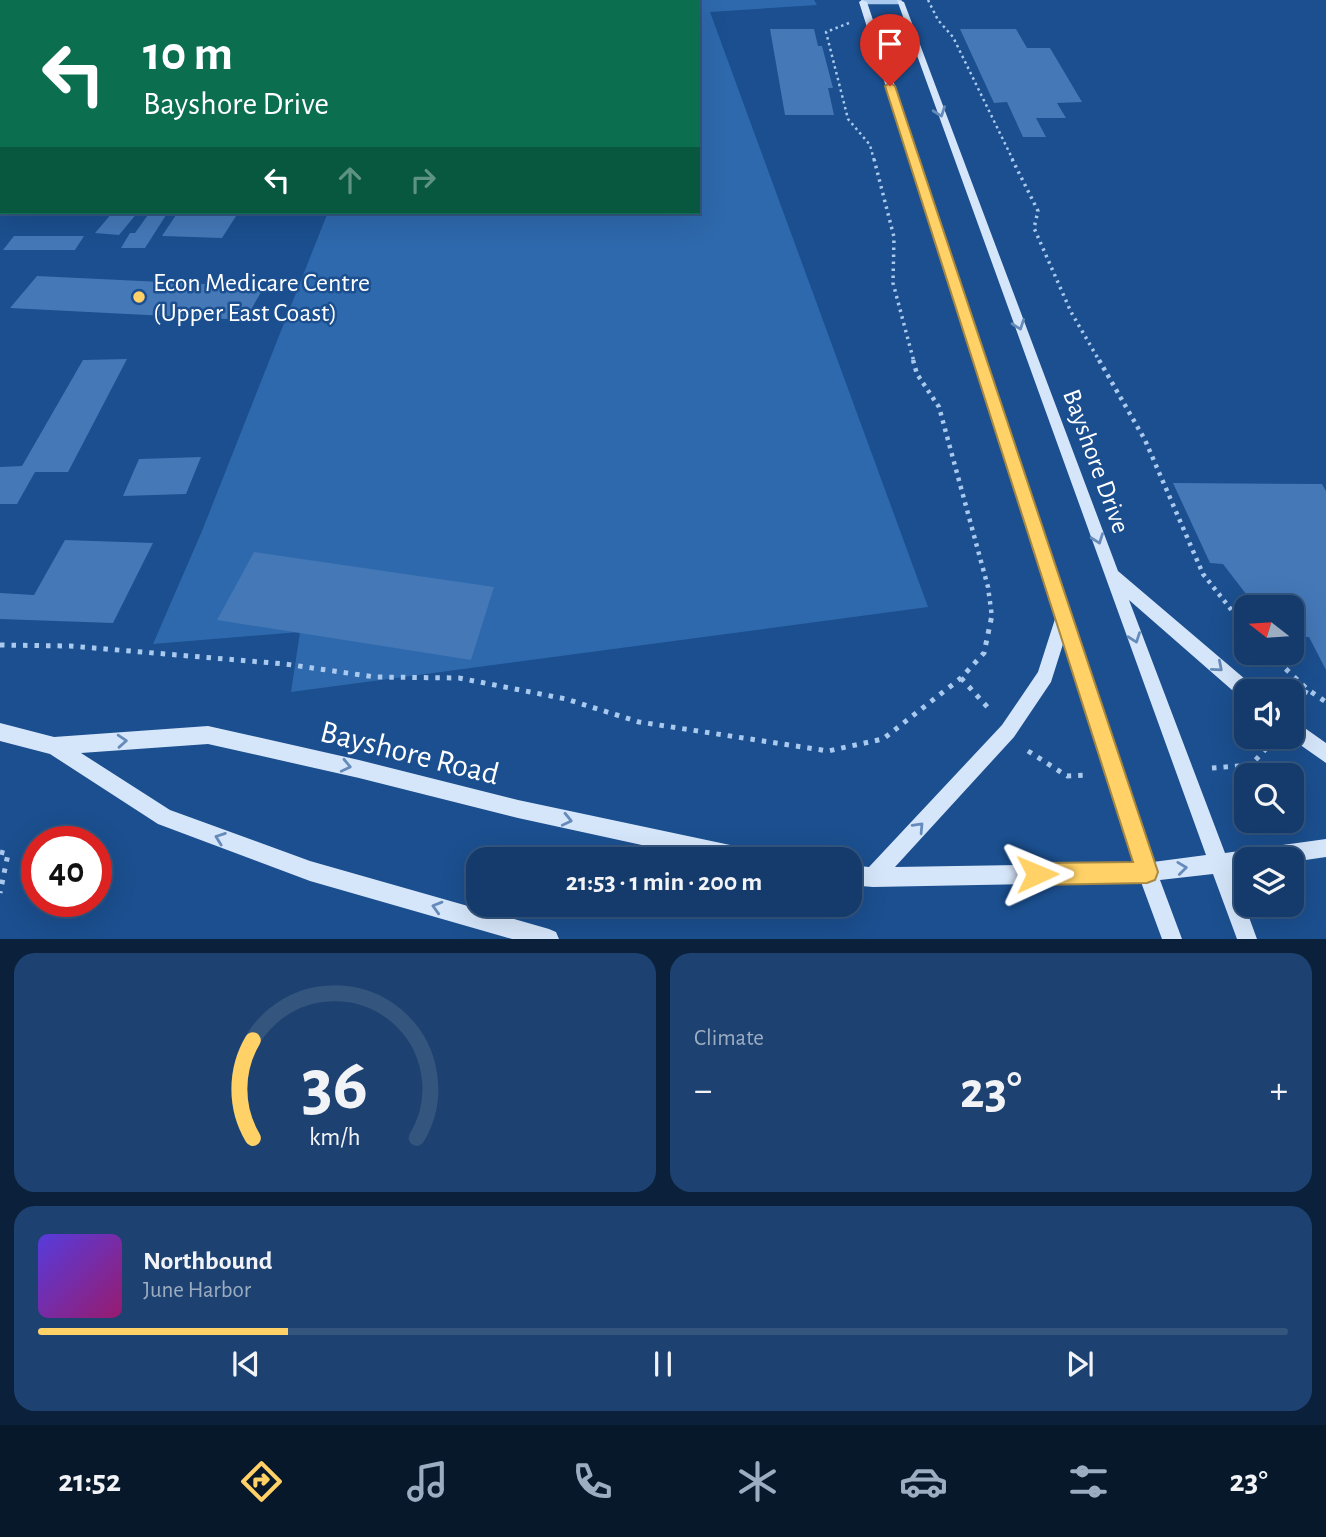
<!DOCTYPE html>
<meta charset="utf-8">
<style>
:root{--surface:#143b6b;--page:#1d4271;--text:#f1f3f6;--muted:#9dadc1;--line:#33557e;--accent:#ffd166}
body{margin:0;font-family:"Alegreya Sans",sans-serif;background:var(--page);color:var(--text);height:100vh;display:flex;flex-direction:column;font-size:26px;white-space:nowrap}
*{box-sizing:border-box;margin:0}
p{font-size:23px;color:var(--muted)}
.icon{flex:none;width:38px;height:38px;fill:none;stroke:currentColor;stroke-width:2;stroke-linecap:round;stroke-linejoin:round}
.map{position:relative;height:939px;overflow:hidden}
.drawer{display:flex;flex-direction:column;gap:14px;padding:14px;background:#0b203b;flex:1}
.drawer>*{flex:none}
.top-card{position:absolute;left:0px;top:0px;width:700px;height:214px;box-shadow:0 7px 28px #0002,0 0 0 2px var(--line);background:#0b6e4f;color:#fff;overflow:hidden}
.needle{width:46px;rotate:287deg}
.buttons{position:absolute;left:1234px;top:595px;display:grid;gap:14px}
.buttons a{display:grid;place-items:center;width:70px;height:70px;border-radius:14px;background:var(--surface);box-shadow:0 7px 28px #0002,0 0 0 2px var(--line);font-size:35px}
.speed{position:absolute;left:21px;top:826px;display:flex;gap:14px;font-size:35px;font-weight:700;text-align:center}
.speed>*{display:grid;place-content:center;width:91px;height:91px;border-radius:50%;background:var(--surface);box-shadow:0 7px 28px #0002,0 0 0 2px var(--line);line-height:1}
.speed .limit{border:10px solid #d22;background:#fff;color:#111}
.pin{position:absolute;display:grid;place-items:center;width:60px;height:60px;color:#fff;margin:-72px -30px;border-radius:50% 50% 50% 0;rotate:-45deg;box-shadow:0 0 7px #0007}
.pin .icon{rotate:45deg}
.me{position:absolute;width:77px;margin:-38px;rotate:89deg;stroke-linejoin:round;filter:drop-shadow(0 0 5px #0008)}
.turn{display:flex;align-items:center;gap:24px;height:147px;padding:0 28px;font-size:32px}
.turn .icon{width:91px;height:91px;stroke-width:2.5}
.turn b{display:block;font-size:49px;line-height:60px}
.lanes{display:flex;align-items:center;height:66px;padding:0 28px;background:#0003;justify-content:center;gap:35px;direction:ltr}
.lanes .off{opacity:.35}
.big{font-size:52px;font-weight:700;line-height:1.1}
.drawer .tile{flex:1;display:flex;flex-direction:column;justify-content:center;gap:10px;min-width:0;padding:0 24px;border-radius:21px;background:var(--page)}
.drawer .dial{align-items:center;gap:0}
.dial svg{height:182px;overflow:visible;fill:none;stroke:var(--line);stroke-width:7;stroke-linecap:round;text-anchor:middle}
.dial text{fill:var(--text);stroke:none}
.song{display:flex;align-items:center;gap:21px}
.cover{width:84px;height:84px;border-radius:10px;background:linear-gradient(135deg,hsl(250 70% 55%),hsl(320 70% 35%))}
.played{height:7px;border-radius:4px;background:linear-gradient(90deg,var(--accent) 20%,var(--line) 20%)}
.keys{display:flex;justify-content:space-around;direction:ltr}
.heat{display:flex;justify-content:space-between;align-items:center;font-size:38px;direction:ltr}
.drawer .tiles{flex:1;display:grid;gap:14px;grid-template-columns:1fr 1fr}
.tile:last-child{grid-column:span 2}
.trip{position:absolute;left:466px;top:847px;width:396px;height:70px;border-radius:21px;background:var(--surface);box-shadow:0 7px 28px #0002,0 0 0 2px var(--line);font-weight:700;line-height:70px;text-align:center}
.tabs{display:flex;height:112px;justify-content:space-around;align-items:center;background:#08182b;color:var(--muted)}
.tabs .icon{width:49px;height:49px}
.tabs .selected{color:var(--accent)}
.tabs b{font-size:32px;color:var(--text)}
.map>svg:first-child{display:block}
.green{fill:#2e69ad}
.building{fill:#4478b7}
.lines{fill:none;stroke-linecap:round;stroke-linejoin:round}
.path-far3{stroke:#a9c9ee;stroke-width:2.5;stroke-dasharray:2.5 3.5;stroke-linecap:butt}
.path-far2{stroke:#a9c9ee;stroke-width:3.5;stroke-dasharray:2.5 4.5;stroke-linecap:butt}
.path-far1{stroke:#a9c9ee;stroke-width:4.5;stroke-dasharray:3.5 5;stroke-linecap:butt}
.path{stroke:#a9c9ee;stroke-width:5;stroke-dasharray:4.5 7;stroke-linecap:butt}
.street{stroke:#a9c9ee;stroke-width:4.5}
.secondary{fill:#d6e6fa;fill-rule:evenodd}
.oneway{stroke:#668bba}
.route{fill:#ffd166;stroke:#a68842;stroke-width:2}
.poi-dot{fill:#ffd166;stroke:#1b4f8f;stroke-width:2.5}
.labels{text-anchor:middle;stroke-width:5;stroke-linejoin:round;paint-order:stroke}
.poi-label{font-size:26px;fill:#fff;stroke:#1b4f8f;text-anchor:start}
.street-label{font-size:26px;fill:#fff;stroke:#1b4f8f}
.near-street-label{font-size:32px;fill:#fff;stroke:#1b4f8f}
</style>
<div class="map">
<svg width="1326" height="939" viewBox="0 0 1326 939">
<rect width="100%" height="100%" fill="#1b4f8f"/>
<path class="green" d="M413 0H814L817 5 710 12 928 607 291 692 300 632 153 644 202 531 328 212H698V2Z"/>
<g class="building">
<path d="M770 29H814L818 46H822L833 88H828L834 115H785Z"/>
<path d="M960 29H1016L1027 48H1050L1082 102 1057 103 1066 118H1036L1046 137H1023L1007 102 994 103Z"/>
<path d="M113 212H138L119 235 95 233Z"/>
<path d="M150 212H168L145 248H121L130 233H135Z"/>
<path d="M178 212H224L222 215 236 216 222 238 162 236Z"/>
<path d="M14 236H84L75 250H3Z"/>
<path d="M37 276 264 287 245 320 10 308Z"/>
<path d="M127 359 68 472H35L17 504H0V467L22 466 83 360Z"/>
<path d="M201 457 186 494 123 496 139 459Z"/>
<path d="M1173 483 1322 484 1326 491V670L1309 637H1292V607H1256L1223 564 1210 563Z"/>
<path d="M65 540 153 543 113 623 0 619V593L34 595Z"/>
<path d="M254 552 494 587 471 660 217 620Z"/>
</g>
<g class="lines">
<g class="path-far3">
<path d="M928 0 938 20 953 37 1013 160"/>
<path d="M849 23 826 32 848 119 870 145 874 160"/>
</g>
<g class="path-far2">
<path d="M874 159 894 237 893 283 914 362"/>
<path d="M1012 159 1038 211 1034 228 1071 312 1100 362"/>
</g>
<g class="path-far1">
<path d="M913 360 917 374 939 407 988 587 992 617"/>
<path d="M1099 360 1145 440 1203 574 1237 617"/>
</g>
<g class="path">
<path d="M1236 615 1246 628"/>
<path d="M0 645 70 646 285 664 375 677 459 678 566 699 639 722 828 751 883 739 961 678 984 653 992 615"/>
<path d="M1269 653 1307 689 1326 702"/>
<path d="M961 678 991 711"/>
<path d="M1299 704 1307 689"/>
<path d="M1028 751 1067 776 1088 775"/>
<path d="M1212 768 1251 765 1273 741"/>
<path d="M0 852 8 854 0 893"/>
</g>
<path class="street" d="M863 2H900"/>
<g class="secondary">
<path d="M159 0H167L157 2Z"/>
<path d="M185 0H193L183 2Z"/>
<path d="M862 0 867 2 1153 862 1206 855 897 0 904 2 1118 571 1252 685 1254 691H1246V699L1240 697 1129 600 1225 853 1326 839V857L1292 862V859H1246V870L1232 871 1257 939H1237L1213 874 1160 880 1182 939H1162L1141 882 873 887 849 885V865L869 867 1002 725 1038 672 1055 619 859 2ZM1063 644 1134 863 895 867 1014 737 1051 682Z"/>
<path d="M2 146V154H0V147Z"/>
<path d="M0 181H2L0 188Z"/>
<path d="M1292 719 1326 743V763L1289 737H1292Z"/>
<path d="M0 723 54 737 208 726 359 760 518 800 749 849 756 852 759 859H706L518 818 359 778 208 744 81 753 170 810 310 861 549 929 556 932 559 939H512L310 881 158 824 50 754 0 741Z"/>
</g>
</g>
<defs><path id="oneway-chevron" d="M-2-3.5L2.5 0L-2 3.5" fill="none" stroke-width="1.6" stroke-linecap="round" stroke-linejoin="round" transform="scale(1.75)"/></defs>
<g class="oneway">
<use href="#oneway-chevron" transform="translate(940 112) rotate(70)"/>
<use href="#oneway-chevron" transform="translate(1019 325) rotate(70)"/>
<use href="#oneway-chevron" transform="translate(1098 539) rotate(70)"/>
<use href="#oneway-chevron" transform="translate(1135 638) rotate(70)"/>
<use href="#oneway-chevron" transform="translate(1218 667) rotate(41)"/>
<use href="#oneway-chevron" transform="translate(122 741) rotate(-4)"/>
<use href="#oneway-chevron" transform="translate(346 766) rotate(13)"/>
<use href="#oneway-chevron" transform="translate(567 820) rotate(13)"/>
<use href="#oneway-chevron" transform="translate(919 827) rotate(-47)"/>
<use href="#oneway-chevron" transform="translate(220 838) rotate(-160)"/>
<use href="#oneway-chevron" transform="translate(1182 868) rotate(-7)"/>
<use href="#oneway-chevron" transform="translate(437 907) rotate(-164)"/>
</g>
<path class="route" d="M890 83 895 86 1158 872 1155 880 1147 883 1037 885 1029 882 1026 874 1029 867 1037 863 1133 862 885 86Z"/>
<circle class="poi-dot" cx="139" cy="297" r="7"/>
<g class="labels">
<g class="poi-label">
<text x="153" y="291">Econ Medicare Centre<tspan x="153" dy="30">(Upper East Coast)</tspan></text>
</g>
<g class="street-label">
<text transform="translate(1097 461) rotate(70)" y="9">Bayshore Drive</text>
</g>
<g class="near-street-label">
<text transform="translate(410 752) rotate(14)" y="11">Bayshore Road</text>
</g>
</g>
</svg>
<div class="buttons">
<a><svg class="needle" viewBox="-14 -14 28 28"><path d="M0-13l5 13h-10z" fill="#e53935"/><path d="M0 13l5-13h-10z" fill="#9dadc1"/></svg></a>
<a><svg class="icon" aria-label="sound" viewBox="0 0 24 24"><path d="M4 9h4l5-4v14l-5-4H4zM17 9q2 3 0 6"/></svg></a>
<a><svg class="icon" aria-label="search" viewBox="0 0 24 24"><circle cx="10" cy="10" r="6"/><path d="M15 15l6 6"/></svg></a>
<a><svg class="icon" aria-label="layers" viewBox="0 0 24 24"><path d="M12 4l9 5-9 5-9-5zM3 14l9 5 9-5"/></svg></a>
</div>
<div class="speed"><div class="limit">40</div></div>
<div class="pin" style="left:890px;top:86px;background:#d93025"><svg class="icon" aria-label="arrive" viewBox="0 0 24 24"><path d="M6 21V4h12l-3 4 3 4H6"/></svg></div>
<svg class="me" style="left:1037px;top:874px" viewBox="-20 -20 40 40"><path d="M0-17L14 15 0 8-14 15z" fill="#ffd166" stroke="#fff" stroke-width="4"/></svg>
<div class="trip">21:53 · 1 min · 200 m</div>
<div class="top-card">
<div class="turn"><svg class="icon" aria-label="left" viewBox="0 0 24 24"><path d="M17 20v-9H6M10 6l-5 5 5 5"/></svg><div><b>10 m</b>Bayshore Drive</div></div>
<div class="lanes"><svg class="icon" aria-label="left" viewBox="0 0 24 24"><path d="M17 20v-9H6M10 6l-5 5 5 5"/></svg><svg class="icon off" aria-label="ahead" viewBox="0 0 24 24"><path d="M12 20V5M6 11l6-6 6 6"/></svg><svg class="icon off" aria-label="right" viewBox="0 0 24 24"><path d="M7 20v-9h11M14 6l5 5-5 5"/></svg></div>
</div>
</div>
<section class="drawer">
<div class="tiles">
<div class="tile dial"><svg viewBox="0 0 100 80">
<path d="M14 69A42 42 0 1 1 86 69"/>
<path d="M14 69A42 42 0 0 1 14 26" stroke="#ffd166"/>
<text x="50" y="56" font-size="32" font-weight="700">36</text>
<text x="50" y="72" font-size="11">km/h</text>
</svg></div>
<div class="tile"><p>Climate</p>
<div class="heat"><a>−</a><b class="big">23°</b><a>+</a></div>
</div>
<div class="tile">
<div class="song"><i class="cover"></i><div><b>Northbound</b><p>June Harbor</p></div></div>
<div class="played"></div>
<div class="keys"><svg class="icon" aria-label="previous" viewBox="0 0 24 24"><path d="M18 5L8 12l10 7zM5 5v14"/></svg><svg class="icon" aria-label="pause" viewBox="0 0 24 24"><path d="M8 5v14M16 5v14"/></svg><svg class="icon" aria-label="next" viewBox="0 0 24 24"><path d="M6 5l10 7-10 7zM19 5v14"/></svg></div>
</div>
</div>
</section>
<nav class="tabs">
<b>21:52</b>
<svg class="icon selected" aria-label="directions" viewBox="0 0 24 24"><path d="M12 3l9 9-9 9-9-9zM9 14v-3h6M13 9l2 2-2 2"/></svg>
<svg class="icon" aria-label="music" viewBox="0 0 24 24"><path d="M9 18V5l10-2v13"/><circle cx="6" cy="18" r="3"/><circle cx="16" cy="16" r="3"/></svg>
<svg class="icon" aria-label="phone" viewBox="0 0 24 24"><path d="M5 4h4l2 5-3 2q2 4 5 5l2-3 5 2v4C11 20 4 13 5 4z"/></svg>
<svg class="icon" aria-label="climate" viewBox="0 0 24 24"><path d="M12 3v18M4 7l16 10M4 17L20 7"/></svg>
<svg class="icon" aria-label="car" viewBox="0 0 24 24"><path d="M5 17H2v-5l4-1 3-4h7l3 4 3 1v5h-3M9 17h6M6 11h13"/><circle cx="7" cy="17" r="2"/><circle cx="17" cy="17" r="2"/></svg>
<svg class="icon" aria-label="filters" viewBox="0 0 24 24"><path d="M4 7h16M4 17h16"/><circle cx="9" cy="7" r="2"/><circle cx="15" cy="17" r="2"/></svg>
<b>23°</b>
</nav>
